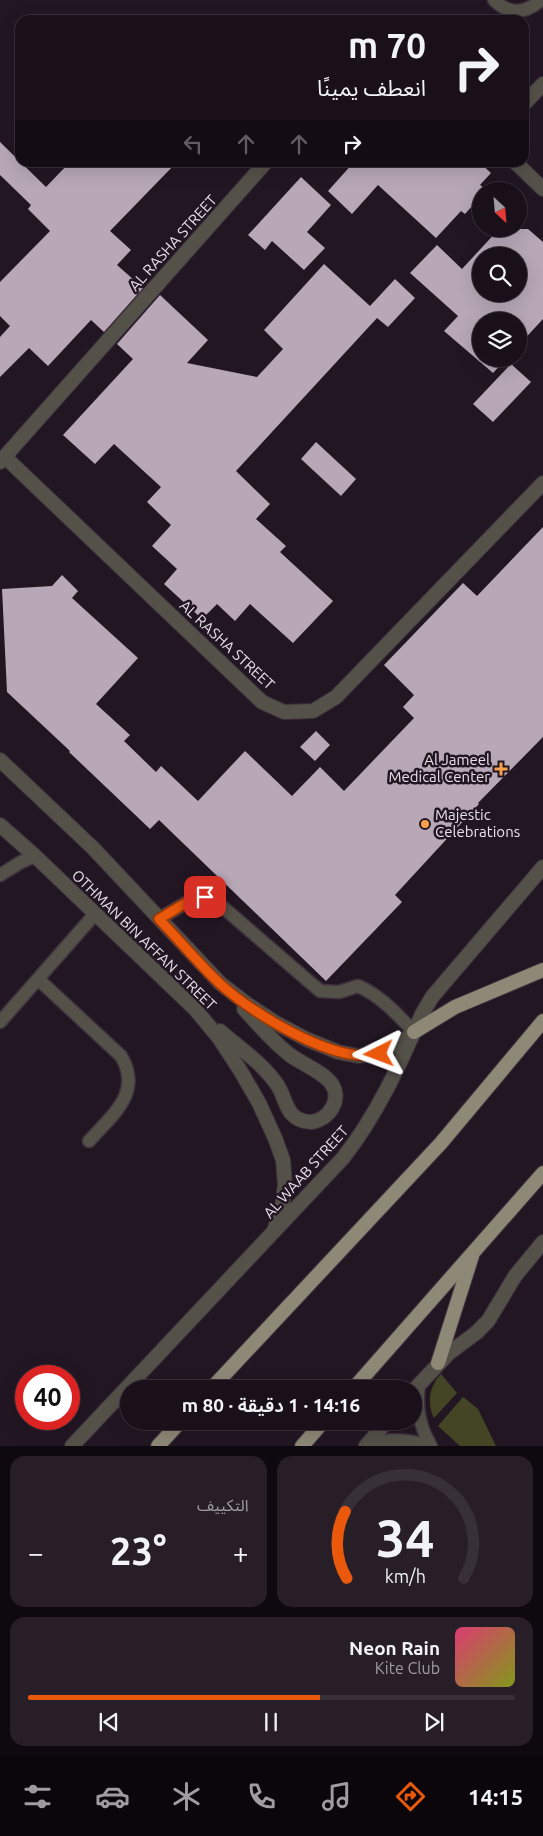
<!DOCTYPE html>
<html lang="ar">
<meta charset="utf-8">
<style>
:root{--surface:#1a101a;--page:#271e27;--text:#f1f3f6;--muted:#9f9da2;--line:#383039;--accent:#ea580c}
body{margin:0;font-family:Ubuntu,"Noto Sans Arabic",sans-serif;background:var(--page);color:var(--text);direction:rtl;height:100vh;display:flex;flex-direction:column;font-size:19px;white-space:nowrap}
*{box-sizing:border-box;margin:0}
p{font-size:16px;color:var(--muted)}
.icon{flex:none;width:28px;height:28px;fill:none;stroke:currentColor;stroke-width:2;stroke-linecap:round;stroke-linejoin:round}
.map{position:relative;height:1446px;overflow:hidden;direction:ltr}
.drawer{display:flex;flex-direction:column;gap:10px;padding:10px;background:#0e090e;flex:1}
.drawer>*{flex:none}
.top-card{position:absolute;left:15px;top:15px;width:514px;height:152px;border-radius:15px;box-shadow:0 5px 20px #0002,0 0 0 1px var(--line);direction:rtl;background:#1a101a;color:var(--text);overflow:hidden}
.needle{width:32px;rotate:154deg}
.tools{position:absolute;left:472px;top:182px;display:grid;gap:10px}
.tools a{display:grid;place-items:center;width:55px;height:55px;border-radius:50%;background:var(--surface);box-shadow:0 5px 20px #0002,0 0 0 1px var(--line);font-size:25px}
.speed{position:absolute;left:15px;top:1365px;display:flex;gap:10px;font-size:25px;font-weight:700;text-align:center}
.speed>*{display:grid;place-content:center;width:65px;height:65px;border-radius:50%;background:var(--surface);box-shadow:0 5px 20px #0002,0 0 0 1px var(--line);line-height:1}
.speed .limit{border:8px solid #d22;background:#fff;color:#111}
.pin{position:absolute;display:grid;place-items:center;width:42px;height:42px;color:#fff;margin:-21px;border-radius:10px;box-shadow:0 2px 8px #0006}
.me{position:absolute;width:55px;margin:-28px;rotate:267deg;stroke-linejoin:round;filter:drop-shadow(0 0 4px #0008)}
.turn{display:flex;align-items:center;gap:18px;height:105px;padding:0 20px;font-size:22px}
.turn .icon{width:65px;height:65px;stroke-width:2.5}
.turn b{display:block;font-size:35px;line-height:42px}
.lanes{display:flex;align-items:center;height:48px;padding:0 20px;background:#0003;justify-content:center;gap:25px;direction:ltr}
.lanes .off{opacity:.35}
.big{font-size:38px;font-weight:600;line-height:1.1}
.drawer .card{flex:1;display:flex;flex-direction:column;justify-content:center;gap:8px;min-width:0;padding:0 18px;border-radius:15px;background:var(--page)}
.drawer .dial{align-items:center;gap:0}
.dial svg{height:130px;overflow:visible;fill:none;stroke:var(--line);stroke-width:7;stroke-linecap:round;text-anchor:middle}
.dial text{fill:var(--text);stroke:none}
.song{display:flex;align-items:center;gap:15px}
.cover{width:60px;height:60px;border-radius:8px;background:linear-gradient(135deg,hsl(340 70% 55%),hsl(70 70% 35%))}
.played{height:5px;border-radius:2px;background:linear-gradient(90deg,var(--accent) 60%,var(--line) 60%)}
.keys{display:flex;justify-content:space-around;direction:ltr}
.heat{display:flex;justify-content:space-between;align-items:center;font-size:28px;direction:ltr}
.drawer .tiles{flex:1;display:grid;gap:10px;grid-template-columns:1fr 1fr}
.card:last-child{grid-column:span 2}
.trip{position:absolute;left:120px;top:1380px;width:302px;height:50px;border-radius:25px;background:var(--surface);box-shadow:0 5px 20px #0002,0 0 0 1px var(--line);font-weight:600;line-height:50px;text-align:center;direction:rtl}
.tab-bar{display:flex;height:80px;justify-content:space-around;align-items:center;background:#0a060a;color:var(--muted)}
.tab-bar .icon{width:35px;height:35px}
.tab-bar .active{color:var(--accent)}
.tab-bar b{font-size:22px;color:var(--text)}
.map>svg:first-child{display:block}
.green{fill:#434525}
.building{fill:#b7a7b7;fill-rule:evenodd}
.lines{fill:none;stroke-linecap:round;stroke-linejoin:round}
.service-casing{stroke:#3e323e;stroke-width:15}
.minor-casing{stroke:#3e323e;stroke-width:16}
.tertiary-casing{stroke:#3e323e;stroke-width:16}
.primary-casing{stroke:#3e323e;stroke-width:16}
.service{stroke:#545149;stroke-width:12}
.minor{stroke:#545149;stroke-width:14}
.tertiary{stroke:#545149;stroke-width:14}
.primary{stroke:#8e8877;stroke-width:14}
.route-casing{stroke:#983908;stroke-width:12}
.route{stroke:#ea580c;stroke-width:9}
.poi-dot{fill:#f8a04b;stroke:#221622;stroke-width:2}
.labels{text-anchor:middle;stroke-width:5;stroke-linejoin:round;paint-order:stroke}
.street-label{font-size:15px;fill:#eae1ea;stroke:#221622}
.poi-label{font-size:15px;fill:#eae1ea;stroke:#221622;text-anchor:end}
</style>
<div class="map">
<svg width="543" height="1446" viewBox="0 0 543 1446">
<rect width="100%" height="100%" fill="#221622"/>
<g class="green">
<path d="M441 1374 457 1393 434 1418C426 1403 430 1385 441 1374Z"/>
<path d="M463 1397 478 1409 496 1446H460L438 1426Z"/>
</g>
<g class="building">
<path d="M0 142 46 187 70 162H177L110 231 131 250 117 265 143 288 104 332 91 320 48 366 29 348 0 377V337L10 326 0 316V282L50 231 28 209 31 205 0 175Z"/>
<path d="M354 162H479L491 173 480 185 487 190 481 191V196L465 214 461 211 436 238 378 185 352 214 328 191Z"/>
<path d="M301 177 331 205 307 232 325 248 304 270 272 241 265 250 248 235Z"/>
<path d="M499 229H528L543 242V319L519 345V321H481V359H506L493 373 444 331 458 316 410 273 437 245 462 269ZM481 256H519V294H481Z"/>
<path d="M324 264 370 306 395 279 415 298 388 327 377 318 236 471 270 504 256 519 286 546 280 552 333 601 293 643 250 604 235 621 217 604 202 619 164 584 177 569 152 546 171 525 147 502 161 487 114 444 95 464 63 435 133 359 117 344 160 295 208 340 187 363 257 377 283 349 264 330Z"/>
<path d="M511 364 531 382 493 422 473 404Z"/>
<path d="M316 442 356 479 341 496 301 459Z"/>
<path d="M543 527V737L478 803 479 804 395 895 402 902 326 981 159 820 150 829 69 752 70 751 7 692 2 589 52 586 62 575 78 591 72 598 138 658 96 704 130 735 124 741 156 772 161 766 198 801 245 751 292 796 320 767 344 791 414 718 403 707 414 695 384 665 463 583 477 596Z"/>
<path d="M316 731 330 745 315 761 300 747Z"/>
</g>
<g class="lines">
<g class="service-casing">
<g id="service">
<path d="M494 0C509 15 525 14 541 0"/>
<path d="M0 875 21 862 35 856"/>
<path d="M159 919 189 901 205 897 218 903 320 991 339 992 358 986C381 996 397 1014 414 1032"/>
<path d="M38 979 121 1056C143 1093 112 1115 89 1141"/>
<path d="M0 1022 95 914"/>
<path d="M419 1384C416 1407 419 1426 431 1446"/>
<path d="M366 1445C388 1439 405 1438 427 1446"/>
</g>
</g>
<g class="minor-casing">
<g id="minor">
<path d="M524 104 543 84"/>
<path d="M515 162 543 189"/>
<path d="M5 457 262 702 284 712 313 711 336 697 543 483"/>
<path d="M0 462 266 162"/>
<path d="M414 1390 449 1353 476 1333 488 1321 515 1276 543 1242"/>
<path d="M72 1446 343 1158C377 1115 400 1064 422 1014L432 997 543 867"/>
<path d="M366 1446 387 1421"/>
</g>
</g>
<g class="tertiary-casing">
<g id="tertiary">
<path d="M0 760 93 848 220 983 247 1004 276 1023 306 1039 338 1052 358 1056 379 1053 398 1045 414 1032"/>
<path d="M0 825 35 856 195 1009 219 1038 240 1070 259 1103 275 1138 283 1160 285 1185 282 1208 274 1231"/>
<path d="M220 1031C239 1048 264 1064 278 1086 283 1094 285 1105 291 1113 296 1119 304 1122 311 1122 329 1120 343 1099 331 1083 324 1073 301 1063 290 1055 273 1042 259 1025 244 1009"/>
</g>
</g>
<g class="primary-casing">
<g id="primary">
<path d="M414 1032 455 1007 543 970"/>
<path d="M438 1363 472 1256"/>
<path d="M211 1389 441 1143 543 1021"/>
<path d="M353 1389 543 1173"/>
<path d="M158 1446 181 1421"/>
<path d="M302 1446 324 1421"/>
</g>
</g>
<use href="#service" class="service"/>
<use href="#minor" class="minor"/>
<use href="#tertiary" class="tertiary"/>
<use href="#primary" class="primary"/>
</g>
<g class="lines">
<g class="route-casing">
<path id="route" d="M205 897 189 901 159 919C179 940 198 963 219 983 251 1012 314 1050 356 1055 364 1056 372 1054 379 1054"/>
</g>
<use href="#route" class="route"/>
</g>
<g class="poi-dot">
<path d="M498.5 761.5h5v5h5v5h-5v5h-5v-5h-5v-5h5z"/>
<circle cx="425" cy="824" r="5"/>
</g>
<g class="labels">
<g class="street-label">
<text transform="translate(173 243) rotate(-48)" y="5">AL RASHA STREET</text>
<text transform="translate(227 645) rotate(43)" y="5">AL RASHA STREET</text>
<text transform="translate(144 940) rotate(44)" y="5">OTHMAN BIN AFFAN STREET</text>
<text transform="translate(306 1172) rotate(-48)" y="5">AL WAAB STREET</text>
</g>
<g class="poi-label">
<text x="490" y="765">Al Jameel<tspan x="490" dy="17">Medical Center</tspan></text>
<text x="435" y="820" text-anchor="start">Majestic<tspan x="435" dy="17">Celebrations</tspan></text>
</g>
</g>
</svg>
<div class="tools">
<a><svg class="needle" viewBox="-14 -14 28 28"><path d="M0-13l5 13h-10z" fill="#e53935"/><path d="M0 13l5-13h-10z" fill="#9f9da2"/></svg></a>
<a><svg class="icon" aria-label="search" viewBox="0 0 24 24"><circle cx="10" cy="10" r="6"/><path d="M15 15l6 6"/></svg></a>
<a><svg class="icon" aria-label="layers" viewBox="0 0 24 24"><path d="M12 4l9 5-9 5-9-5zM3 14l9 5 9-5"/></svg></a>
</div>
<div class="speed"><div class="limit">40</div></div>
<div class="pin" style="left:205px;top:897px;background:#d93025"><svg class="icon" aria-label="arrive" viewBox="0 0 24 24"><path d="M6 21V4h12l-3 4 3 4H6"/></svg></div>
<svg class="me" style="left:379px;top:1054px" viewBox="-20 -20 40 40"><path d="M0-17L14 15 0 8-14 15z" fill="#ea580c" stroke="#fff" stroke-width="4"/></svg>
<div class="trip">14:16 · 1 دقيقة · 80 m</div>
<div class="top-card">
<div class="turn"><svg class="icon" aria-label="right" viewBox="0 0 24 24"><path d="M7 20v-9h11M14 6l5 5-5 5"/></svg><div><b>70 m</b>انعطف يمينًا</div></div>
<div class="lanes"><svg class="icon off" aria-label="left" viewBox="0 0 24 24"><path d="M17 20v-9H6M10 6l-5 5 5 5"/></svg><svg class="icon off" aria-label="ahead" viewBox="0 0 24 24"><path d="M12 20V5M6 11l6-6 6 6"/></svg><svg class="icon off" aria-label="ahead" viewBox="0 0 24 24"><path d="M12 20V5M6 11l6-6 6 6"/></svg><svg class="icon" aria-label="right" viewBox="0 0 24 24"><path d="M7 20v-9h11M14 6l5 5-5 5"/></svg></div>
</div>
</div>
<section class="drawer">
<div class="tiles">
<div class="card dial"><svg viewBox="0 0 100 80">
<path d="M14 69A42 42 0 1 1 86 69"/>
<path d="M14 69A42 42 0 0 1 13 28" stroke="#ea580c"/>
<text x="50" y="56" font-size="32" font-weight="700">34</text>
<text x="50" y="72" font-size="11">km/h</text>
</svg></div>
<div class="card"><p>التكييف</p>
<div class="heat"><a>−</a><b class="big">23°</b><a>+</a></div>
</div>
<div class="card">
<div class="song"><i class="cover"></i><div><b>Neon Rain</b><p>Kite Club</p></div></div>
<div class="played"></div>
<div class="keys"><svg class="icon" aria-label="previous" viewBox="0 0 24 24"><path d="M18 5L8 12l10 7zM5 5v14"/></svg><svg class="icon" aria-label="pause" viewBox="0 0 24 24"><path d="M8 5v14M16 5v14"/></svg><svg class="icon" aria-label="next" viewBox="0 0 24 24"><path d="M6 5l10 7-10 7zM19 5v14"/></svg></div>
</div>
</div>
</section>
<nav class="tab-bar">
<b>14:15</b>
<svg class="icon active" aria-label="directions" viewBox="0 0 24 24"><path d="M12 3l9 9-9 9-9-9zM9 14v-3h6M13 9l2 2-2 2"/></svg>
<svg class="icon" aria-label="music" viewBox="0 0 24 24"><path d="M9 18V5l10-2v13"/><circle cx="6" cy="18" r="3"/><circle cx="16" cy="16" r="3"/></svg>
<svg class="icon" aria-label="phone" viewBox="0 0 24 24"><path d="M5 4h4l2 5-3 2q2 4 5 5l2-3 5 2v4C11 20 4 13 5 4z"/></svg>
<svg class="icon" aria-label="climate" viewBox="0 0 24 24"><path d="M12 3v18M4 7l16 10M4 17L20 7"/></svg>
<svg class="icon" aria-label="car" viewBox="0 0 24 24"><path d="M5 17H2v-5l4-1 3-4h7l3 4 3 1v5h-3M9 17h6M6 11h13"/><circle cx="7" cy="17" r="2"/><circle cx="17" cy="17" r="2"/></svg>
<svg class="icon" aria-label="filters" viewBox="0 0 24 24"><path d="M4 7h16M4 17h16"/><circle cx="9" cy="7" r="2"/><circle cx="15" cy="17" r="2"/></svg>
</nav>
